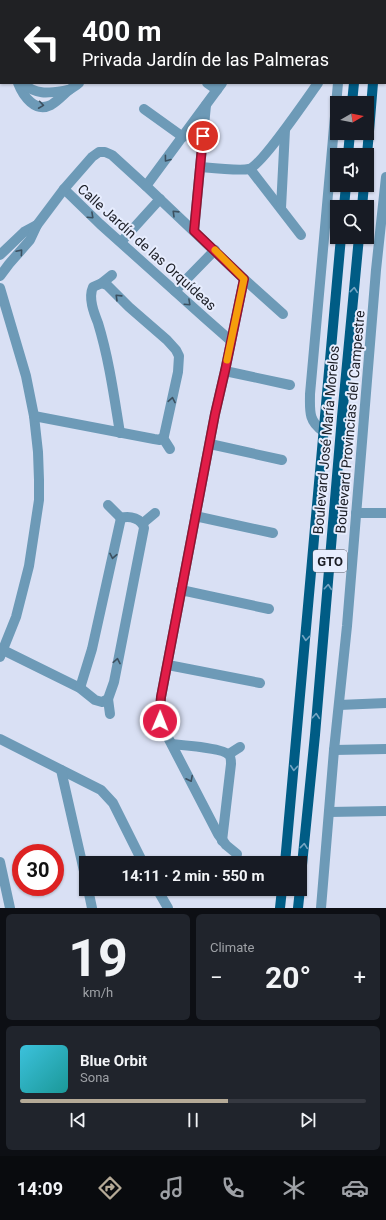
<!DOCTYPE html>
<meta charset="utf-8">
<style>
:root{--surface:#171b24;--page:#20242c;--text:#f1f3f6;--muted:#9ea1a6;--line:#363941;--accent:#b5aa97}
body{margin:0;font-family:Roboto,sans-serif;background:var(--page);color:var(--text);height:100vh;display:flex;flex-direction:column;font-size:15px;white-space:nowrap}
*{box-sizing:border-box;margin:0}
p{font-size:13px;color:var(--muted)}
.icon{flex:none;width:22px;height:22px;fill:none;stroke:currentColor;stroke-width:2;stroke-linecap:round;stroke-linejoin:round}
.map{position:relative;height:908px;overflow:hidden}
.side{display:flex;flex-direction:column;gap:6px;padding:6px;background:#0d0f14;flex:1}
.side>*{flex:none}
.guide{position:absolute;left:0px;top:0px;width:386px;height:84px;box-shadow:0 1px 3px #0004;background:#202124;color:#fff;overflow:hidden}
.needle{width:26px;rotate:81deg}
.controls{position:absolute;left:330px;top:96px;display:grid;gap:8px}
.controls a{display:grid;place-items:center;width:44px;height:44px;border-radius:0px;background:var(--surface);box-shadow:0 1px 3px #0004;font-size:20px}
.speed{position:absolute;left:12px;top:844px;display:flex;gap:8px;font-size:20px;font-weight:700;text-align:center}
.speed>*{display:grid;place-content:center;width:52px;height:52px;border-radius:50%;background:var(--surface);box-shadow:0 1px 3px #0004;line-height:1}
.speed .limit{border:6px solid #d22;background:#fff;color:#111}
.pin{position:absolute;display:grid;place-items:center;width:34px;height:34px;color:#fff;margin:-17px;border:2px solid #fff;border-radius:50%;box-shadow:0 1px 4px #0007}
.me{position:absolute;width:44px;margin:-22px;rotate:1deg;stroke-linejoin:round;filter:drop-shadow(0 0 3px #0008)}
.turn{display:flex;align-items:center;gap:14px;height:84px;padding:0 16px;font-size:18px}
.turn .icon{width:52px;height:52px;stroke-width:2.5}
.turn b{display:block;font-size:28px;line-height:34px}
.big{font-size:30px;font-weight:700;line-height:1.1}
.side .tile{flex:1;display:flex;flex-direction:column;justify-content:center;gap:6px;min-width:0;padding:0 14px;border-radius:6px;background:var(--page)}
.side .dial{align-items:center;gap:0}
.dial b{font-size:52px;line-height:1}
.song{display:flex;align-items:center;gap:12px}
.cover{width:48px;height:48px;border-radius:6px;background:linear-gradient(135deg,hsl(190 70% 55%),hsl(180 70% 35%))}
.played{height:4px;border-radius:2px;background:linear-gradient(90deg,var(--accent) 60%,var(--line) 60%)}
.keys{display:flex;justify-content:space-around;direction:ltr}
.heat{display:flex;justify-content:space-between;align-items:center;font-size:22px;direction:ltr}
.side .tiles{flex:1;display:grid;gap:6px;grid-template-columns:1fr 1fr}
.tile:last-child{grid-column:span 2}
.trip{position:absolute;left:79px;top:856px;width:228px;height:40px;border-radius:0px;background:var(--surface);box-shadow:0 1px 3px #0004;font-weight:700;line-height:40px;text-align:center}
.tabs{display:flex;height:64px;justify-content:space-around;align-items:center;background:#090b0e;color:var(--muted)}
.tabs .icon{width:28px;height:28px}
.tabs .active{color:var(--accent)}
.tabs b{font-size:18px;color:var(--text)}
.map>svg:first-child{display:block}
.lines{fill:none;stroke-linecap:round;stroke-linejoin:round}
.minor{stroke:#6d9ab7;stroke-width:10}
.major{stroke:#005c85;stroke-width:10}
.oneway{stroke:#3c5060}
.oneway2{stroke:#74a4c2}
.route-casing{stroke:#92132f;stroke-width:10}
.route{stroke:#e11d48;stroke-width:7}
.slow{stroke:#f59e0b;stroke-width:7}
.labels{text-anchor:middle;stroke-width:4;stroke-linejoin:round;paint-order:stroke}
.shield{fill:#e7edfe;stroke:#595c67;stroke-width:1}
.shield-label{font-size:13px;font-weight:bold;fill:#1c1e26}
.street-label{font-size:14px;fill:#1c1e26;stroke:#e7edfe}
</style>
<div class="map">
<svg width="386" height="908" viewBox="0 0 386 908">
<rect width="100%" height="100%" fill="#d9e0f4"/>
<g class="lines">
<g class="minor">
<path d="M304 0 305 1"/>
<path d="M343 0V1"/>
<path d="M148 1V0"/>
<path d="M283 1V0"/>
<path d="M0 56 1 58"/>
<path d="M18 83C23 96 35 113 51 105 58 101 63 95 69 90 72 88 76 86 79 83"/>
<path d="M21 83C39 96 48 93 69 90"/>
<path d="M207 83 217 90"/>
<path d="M144 109 183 137"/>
<path d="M200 167C211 168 240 171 249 169 261 166 308 97 318 83"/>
<path d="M250 169 301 235"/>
<path d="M146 186 222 83"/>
<path d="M64 189 100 224 206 319 231 341"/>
<path d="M281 208 285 130"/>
<path d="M194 231 206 105"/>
<path d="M121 242 160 199"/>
<path d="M0 255 24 232 37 225"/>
<path d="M112 275 102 283 93 287C88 298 94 313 98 323 109 359 114 396 120 433"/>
<path d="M0 276 9 264 30 240 37 225 64 189 92 157 99 152H105L112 155 146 186 244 279 283 314"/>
<path d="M0 288 26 376 34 416 38 452 39 480V500L29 566 16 617 0 657"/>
<path d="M175 291 215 250"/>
<path d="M225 371 290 385"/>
<path d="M34 416 154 439 160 440 164 436 178 372 179 356 176 350 167 340 129 307 107 285 102 283"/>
<path d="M323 431C308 421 310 410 310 394L338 83"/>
<path d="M163 438 170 449"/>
<path d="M210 444 282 460"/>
<path d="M108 505 121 518"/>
<path d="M356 513H386"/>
<path d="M195 516 273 533"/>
<path d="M143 523 155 513"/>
<path d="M181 590 269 609"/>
<path d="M3 650 80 688 95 700 102 702 108 699 114 682 144 528C142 519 130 515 121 518"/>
<path d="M168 665 260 683"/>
<path d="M80 688 92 649 121 518"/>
<path d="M108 699 110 714"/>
<path d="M339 705 386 703"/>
<path d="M0 739 101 790 113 803 143 863"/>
<path d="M172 744C182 745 224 748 229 755 231 757 231 761 231 764L222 841"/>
<path d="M334 750 386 749"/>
<path d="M229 754 240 747"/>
<path d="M61 770 86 880"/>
<path d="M329 812 386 811"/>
<path d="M237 854 226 845 218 834 162 726 160 715 161 697 215 414 225 371 244 279"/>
<path d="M0 862 10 908"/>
<path d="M88 889 92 908"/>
<path d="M157 889 168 908"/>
<path d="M321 908 334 750 347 626 376 270 386 177"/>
</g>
<g class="major">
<path d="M360 1V0"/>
<path d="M378 1V0"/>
<path d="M352 103 354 83"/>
<path d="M348 155 350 133"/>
<path d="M367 155 373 83"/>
<path d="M344 207 346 185"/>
<path d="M362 207 364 185"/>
<path d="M285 863 341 237"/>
<path d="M300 885 315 735 342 417 359 237"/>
<path d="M280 908 282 889"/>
<path d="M298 908 300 889"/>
</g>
</g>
<defs><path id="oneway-chevron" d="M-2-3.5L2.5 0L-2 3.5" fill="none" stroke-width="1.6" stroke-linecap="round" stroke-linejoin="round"/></defs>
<g class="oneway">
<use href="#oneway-chevron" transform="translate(41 105) rotate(8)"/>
<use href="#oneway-chevron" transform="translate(167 159) rotate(127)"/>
<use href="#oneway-chevron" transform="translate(175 213) rotate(-136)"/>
<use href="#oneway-chevron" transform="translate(91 216) rotate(43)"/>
<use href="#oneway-chevron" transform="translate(20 252) rotate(-49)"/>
<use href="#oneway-chevron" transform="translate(118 297) rotate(-136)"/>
<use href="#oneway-chevron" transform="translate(188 303) rotate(43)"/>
<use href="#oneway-chevron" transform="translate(172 400) rotate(-79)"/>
<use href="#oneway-chevron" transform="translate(113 556) rotate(101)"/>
<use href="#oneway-chevron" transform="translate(117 661) rotate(-79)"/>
<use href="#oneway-chevron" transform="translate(190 779) rotate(63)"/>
</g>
<g class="oneway2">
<use href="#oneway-chevron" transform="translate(354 290) rotate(-84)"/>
<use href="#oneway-chevron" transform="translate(328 587) rotate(-85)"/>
<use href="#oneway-chevron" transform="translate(306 638) rotate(95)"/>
<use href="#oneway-chevron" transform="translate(316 716) rotate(-85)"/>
<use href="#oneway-chevron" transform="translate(294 768) rotate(95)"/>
<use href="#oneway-chevron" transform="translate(304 846) rotate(-84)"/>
</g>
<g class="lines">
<g class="route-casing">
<path id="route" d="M160 721V708L161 697 215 414 225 371 244 279 194 231 203 136"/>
</g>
<use href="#route" class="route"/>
<path class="slow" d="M215 250 244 279 227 360"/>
</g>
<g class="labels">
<rect class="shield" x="313" y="550" width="34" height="22" rx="3"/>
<g class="shield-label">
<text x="330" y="566">GTO</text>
</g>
<g class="street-label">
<text transform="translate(147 247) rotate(42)" y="5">Calle Jardín de las Orquídeas</text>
<text transform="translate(350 422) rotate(-85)" y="5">Boulevard Provincias del Campestre</text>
<text transform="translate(326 440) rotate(-85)" y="5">Boulevard José María Morelos</text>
</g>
</g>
</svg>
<div class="controls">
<a><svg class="needle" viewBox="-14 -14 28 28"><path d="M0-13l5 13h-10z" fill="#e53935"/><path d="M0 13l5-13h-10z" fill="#9ea1a6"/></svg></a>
<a><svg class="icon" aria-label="sound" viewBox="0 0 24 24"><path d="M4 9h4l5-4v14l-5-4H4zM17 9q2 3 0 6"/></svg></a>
<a><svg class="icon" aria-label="search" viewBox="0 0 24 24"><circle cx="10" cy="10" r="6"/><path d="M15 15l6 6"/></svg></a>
</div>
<div class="speed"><div class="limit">30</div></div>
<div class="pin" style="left:203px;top:136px;background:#d93025"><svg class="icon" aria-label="arrive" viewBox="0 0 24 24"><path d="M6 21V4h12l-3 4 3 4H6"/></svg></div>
<svg class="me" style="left:160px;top:721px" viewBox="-20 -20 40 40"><circle r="17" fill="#e11d48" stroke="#fff" stroke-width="3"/><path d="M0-11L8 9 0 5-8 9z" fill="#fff"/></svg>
<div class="trip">14:11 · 2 min · 550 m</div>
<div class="guide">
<div class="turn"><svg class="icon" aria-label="left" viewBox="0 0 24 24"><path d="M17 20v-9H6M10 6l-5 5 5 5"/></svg><div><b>400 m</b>Privada Jardín de las Palmeras</div></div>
</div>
</div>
<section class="side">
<div class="tiles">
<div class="tile dial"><b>19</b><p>km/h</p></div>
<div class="tile"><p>Climate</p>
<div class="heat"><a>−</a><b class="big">20°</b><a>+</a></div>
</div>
<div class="tile">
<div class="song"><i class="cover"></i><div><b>Blue Orbit</b><p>Sona</p></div></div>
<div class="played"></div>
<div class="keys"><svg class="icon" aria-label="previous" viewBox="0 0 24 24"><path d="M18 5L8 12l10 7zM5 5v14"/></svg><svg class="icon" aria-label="pause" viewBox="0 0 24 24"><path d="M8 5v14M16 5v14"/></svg><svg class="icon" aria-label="next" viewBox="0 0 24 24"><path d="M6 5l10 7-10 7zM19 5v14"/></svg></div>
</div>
</div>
</section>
<nav class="tabs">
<b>14:09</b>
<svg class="icon active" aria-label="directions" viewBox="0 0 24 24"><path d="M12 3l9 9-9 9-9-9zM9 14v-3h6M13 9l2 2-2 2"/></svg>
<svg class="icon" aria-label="music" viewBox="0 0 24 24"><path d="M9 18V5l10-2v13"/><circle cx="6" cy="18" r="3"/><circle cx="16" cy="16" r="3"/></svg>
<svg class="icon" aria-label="phone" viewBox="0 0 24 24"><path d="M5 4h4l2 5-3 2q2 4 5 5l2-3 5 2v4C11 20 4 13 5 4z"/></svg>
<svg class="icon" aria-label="climate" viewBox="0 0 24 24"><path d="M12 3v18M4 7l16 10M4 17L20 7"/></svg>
<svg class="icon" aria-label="car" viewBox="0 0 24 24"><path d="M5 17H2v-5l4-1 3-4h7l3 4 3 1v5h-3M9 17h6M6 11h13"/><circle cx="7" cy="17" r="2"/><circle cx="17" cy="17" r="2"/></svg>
</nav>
